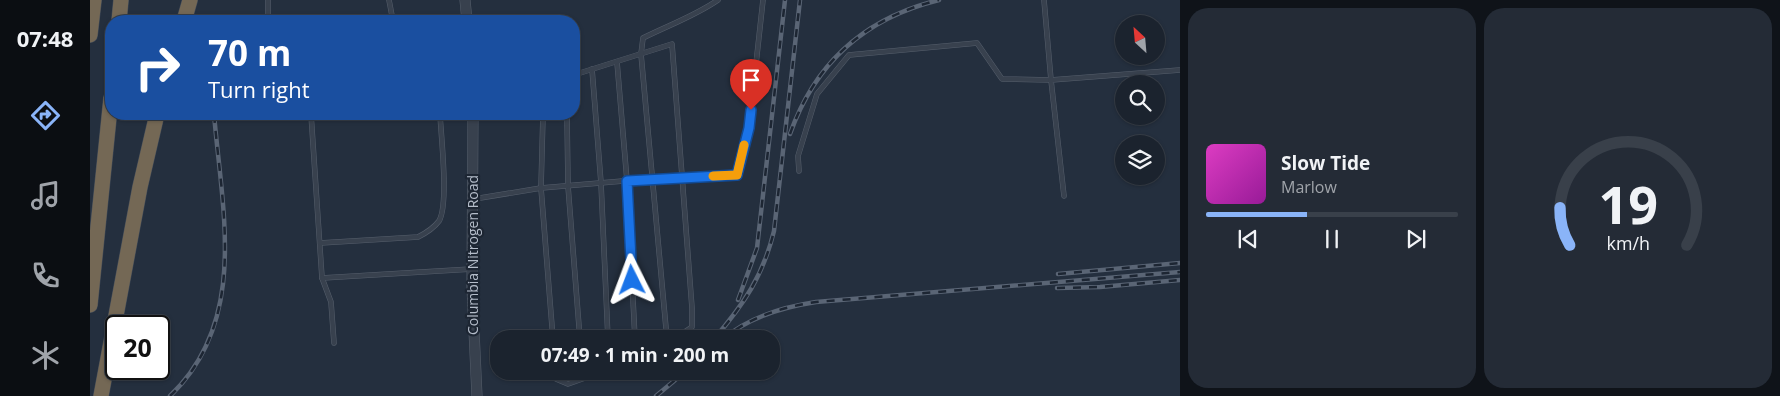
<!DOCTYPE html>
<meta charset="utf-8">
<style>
:root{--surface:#1b232e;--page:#242b36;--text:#f1f3f6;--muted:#a0a4aa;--line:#39404a;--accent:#8ab4f8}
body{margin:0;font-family:"Open Sans",sans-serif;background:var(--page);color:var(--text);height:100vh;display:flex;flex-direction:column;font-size:19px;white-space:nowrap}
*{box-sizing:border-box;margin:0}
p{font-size:16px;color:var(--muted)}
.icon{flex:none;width:28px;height:28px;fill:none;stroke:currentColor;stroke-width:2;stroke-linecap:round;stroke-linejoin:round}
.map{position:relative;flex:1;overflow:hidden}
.side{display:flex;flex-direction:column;gap:8px;padding:8px;background:#0f1319;width:600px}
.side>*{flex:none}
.banner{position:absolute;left:15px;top:15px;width:475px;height:105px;border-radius:20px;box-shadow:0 1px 4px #0004,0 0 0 1px var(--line);background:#1a4fa0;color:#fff;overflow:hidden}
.needle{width:32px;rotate:334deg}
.fabs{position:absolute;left:1025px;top:15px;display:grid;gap:10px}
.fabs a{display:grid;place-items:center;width:50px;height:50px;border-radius:50%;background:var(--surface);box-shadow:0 1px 4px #0004,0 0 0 1px var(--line);font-size:25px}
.speed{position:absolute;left:15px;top:315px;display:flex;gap:10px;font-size:25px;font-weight:700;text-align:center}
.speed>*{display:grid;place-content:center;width:65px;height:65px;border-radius:50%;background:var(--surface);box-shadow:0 1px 4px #0004,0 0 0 1px var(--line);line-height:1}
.speed .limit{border:2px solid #111;border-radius:8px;background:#fff;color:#111}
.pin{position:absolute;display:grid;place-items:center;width:42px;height:42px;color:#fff;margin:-51px -21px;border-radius:50% 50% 50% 0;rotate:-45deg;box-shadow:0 0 5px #0007}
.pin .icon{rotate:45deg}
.me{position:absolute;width:55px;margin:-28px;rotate:357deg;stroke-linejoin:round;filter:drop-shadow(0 0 4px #0008)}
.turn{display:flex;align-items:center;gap:18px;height:105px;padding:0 20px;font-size:22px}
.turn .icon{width:65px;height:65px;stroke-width:2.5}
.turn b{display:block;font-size:35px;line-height:42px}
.side .card{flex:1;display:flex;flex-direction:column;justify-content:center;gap:8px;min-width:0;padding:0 18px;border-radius:20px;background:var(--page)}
.side .dial{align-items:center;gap:0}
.dial svg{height:130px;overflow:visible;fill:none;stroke:var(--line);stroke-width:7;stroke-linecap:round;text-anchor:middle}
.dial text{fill:var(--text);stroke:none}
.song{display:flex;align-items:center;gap:15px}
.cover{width:60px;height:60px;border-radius:8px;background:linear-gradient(135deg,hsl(310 70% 55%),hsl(300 70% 35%))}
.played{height:5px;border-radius:2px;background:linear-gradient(90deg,var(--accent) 40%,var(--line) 40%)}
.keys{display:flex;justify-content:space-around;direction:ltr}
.side .tiles{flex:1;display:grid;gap:8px;grid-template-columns:repeat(2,1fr)}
.trip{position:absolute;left:400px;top:330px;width:290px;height:50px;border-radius:20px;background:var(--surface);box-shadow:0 1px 4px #0004,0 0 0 1px var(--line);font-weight:700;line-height:50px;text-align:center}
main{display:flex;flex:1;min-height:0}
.tabs{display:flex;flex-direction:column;width:90px;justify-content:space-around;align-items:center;background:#0b0e12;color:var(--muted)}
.tabs .icon{width:35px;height:35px}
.tabs .on{color:var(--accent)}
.tabs b{font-size:22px;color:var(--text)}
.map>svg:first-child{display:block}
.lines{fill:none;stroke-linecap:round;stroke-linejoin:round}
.service-casing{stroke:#565f6c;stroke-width:5.5}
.tertiary-casing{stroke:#565f6c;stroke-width:11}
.motorway-casing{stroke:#434c59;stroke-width:16}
.service{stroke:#38414e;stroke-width:4.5}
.tertiary{stroke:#38414e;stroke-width:10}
.motorway{stroke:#746855;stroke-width:15}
.rail-casing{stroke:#5a6575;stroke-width:4.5}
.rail{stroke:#1d2633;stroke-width:2.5;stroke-dasharray:8;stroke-linecap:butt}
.route-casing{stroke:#114b97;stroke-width:12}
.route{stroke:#1a73e8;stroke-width:9}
.slow{stroke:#f59e0b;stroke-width:9}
.labels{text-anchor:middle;stroke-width:4.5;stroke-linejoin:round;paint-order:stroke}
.street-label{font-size:14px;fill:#b4bcc9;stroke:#1d2633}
</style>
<main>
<nav class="tabs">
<b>07:48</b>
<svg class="icon on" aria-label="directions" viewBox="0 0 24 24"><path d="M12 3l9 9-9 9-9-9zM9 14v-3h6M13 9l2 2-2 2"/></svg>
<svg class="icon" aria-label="music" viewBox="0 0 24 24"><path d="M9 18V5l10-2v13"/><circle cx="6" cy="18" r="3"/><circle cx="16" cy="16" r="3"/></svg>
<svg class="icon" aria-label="phone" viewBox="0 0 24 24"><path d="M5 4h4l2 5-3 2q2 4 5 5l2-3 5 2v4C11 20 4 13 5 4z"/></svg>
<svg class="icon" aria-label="climate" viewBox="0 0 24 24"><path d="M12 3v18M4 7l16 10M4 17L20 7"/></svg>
</nav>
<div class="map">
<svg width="1090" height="396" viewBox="0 0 1090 396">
<rect width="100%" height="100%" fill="#242f3e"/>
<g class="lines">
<g class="service-casing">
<g id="service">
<path d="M178 0V21"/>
<path d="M299 0 303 21"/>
<path d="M527 62 537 181 545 339"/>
<path d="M502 69 511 183 518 339"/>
<path d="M484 77 490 73 582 44 602 308V327L584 339"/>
<path d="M221 114 232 278 382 269"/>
<path d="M453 114 451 188 463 339"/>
<path d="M477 114 478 186 490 339"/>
<path d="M709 171 708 156 727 94 759 55 887 43 912 79 961 80 954 0"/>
<path d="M974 196 961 80 1090 70"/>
<path d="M384 199 451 188 592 176 647 175 659 128 673 0"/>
<path d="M230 243 328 237C336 233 343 229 349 221 359 204 351 136 350 114"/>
<path d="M232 278 241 302 244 343"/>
<path d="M577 339 551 54 553 38C579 25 605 16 628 0"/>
<path d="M466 371V379L478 384 515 371"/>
</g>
</g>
<g class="tertiary-casing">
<g id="tertiary">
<path d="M375 0 377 21"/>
<path d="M383 114 382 287 387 396"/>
</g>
</g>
<g class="motorway-casing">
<g id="motorway">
<path d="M29 21 31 0"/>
<path d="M94 21 100 0"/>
<path d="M0 35 4 0"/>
<path d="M0 305 21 98"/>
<path d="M11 396 50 187 67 114"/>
</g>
</g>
<use href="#service" class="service"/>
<use href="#tertiary" class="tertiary"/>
<use href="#motorway" class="motorway"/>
<g class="rail-casing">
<g id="rail">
<path d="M700 134C725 63 775 18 849 0"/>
<path d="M968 274 1090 263"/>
<path d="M967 288 1010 287 1090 280"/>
<path d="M648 300 667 248 695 0"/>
<path d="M624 339C654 304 673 276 684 231L710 0"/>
<path d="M633 339C659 317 693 307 726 302L1090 272"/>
<path d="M80 396C159 321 132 210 124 114"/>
<path d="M566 396 596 371"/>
</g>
</g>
<use href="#rail" class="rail"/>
</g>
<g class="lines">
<g class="route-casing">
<path id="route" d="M542 280 537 181 647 175 659 128 661 110"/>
</g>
<use href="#route" class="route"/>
<path class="slow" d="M623 176 647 175 654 145"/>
</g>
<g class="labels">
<g class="street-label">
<text transform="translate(383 255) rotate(-90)" y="5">Columbia Nitrogen Road</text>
</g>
</g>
</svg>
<div class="fabs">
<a><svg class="needle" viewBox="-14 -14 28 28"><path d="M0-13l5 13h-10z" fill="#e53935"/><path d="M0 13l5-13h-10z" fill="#a0a4aa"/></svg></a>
<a><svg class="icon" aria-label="search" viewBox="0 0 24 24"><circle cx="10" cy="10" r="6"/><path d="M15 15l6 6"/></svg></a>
<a><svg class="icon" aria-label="layers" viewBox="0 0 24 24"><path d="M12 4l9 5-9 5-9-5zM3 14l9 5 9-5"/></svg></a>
</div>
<div class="speed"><div class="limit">20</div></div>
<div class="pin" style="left:661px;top:110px;background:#d93025"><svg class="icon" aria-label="arrive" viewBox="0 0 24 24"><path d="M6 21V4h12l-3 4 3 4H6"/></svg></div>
<svg class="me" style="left:542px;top:280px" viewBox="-20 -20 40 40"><path d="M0-17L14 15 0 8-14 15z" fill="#1a73e8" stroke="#fff" stroke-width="4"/></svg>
<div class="trip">07:49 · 1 min · 200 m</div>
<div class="banner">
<div class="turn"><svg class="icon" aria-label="right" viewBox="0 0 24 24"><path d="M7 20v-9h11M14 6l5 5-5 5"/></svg><div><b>70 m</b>Turn right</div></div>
</div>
</div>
<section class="side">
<div class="tiles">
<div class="card">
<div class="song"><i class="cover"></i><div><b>Slow Tide</b><p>Marlow</p></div></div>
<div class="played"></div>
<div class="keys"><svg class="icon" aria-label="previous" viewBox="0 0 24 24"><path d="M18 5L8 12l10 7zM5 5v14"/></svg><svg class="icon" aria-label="pause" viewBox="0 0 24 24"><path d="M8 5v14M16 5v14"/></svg><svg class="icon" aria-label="next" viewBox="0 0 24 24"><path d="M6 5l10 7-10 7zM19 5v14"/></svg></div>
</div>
<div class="card dial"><svg viewBox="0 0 100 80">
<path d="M14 69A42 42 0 1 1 86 69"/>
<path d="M14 69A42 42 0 0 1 8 46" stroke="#8ab4f8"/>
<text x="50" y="56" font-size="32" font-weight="700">19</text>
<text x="50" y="72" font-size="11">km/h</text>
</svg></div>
</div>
</section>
</main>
